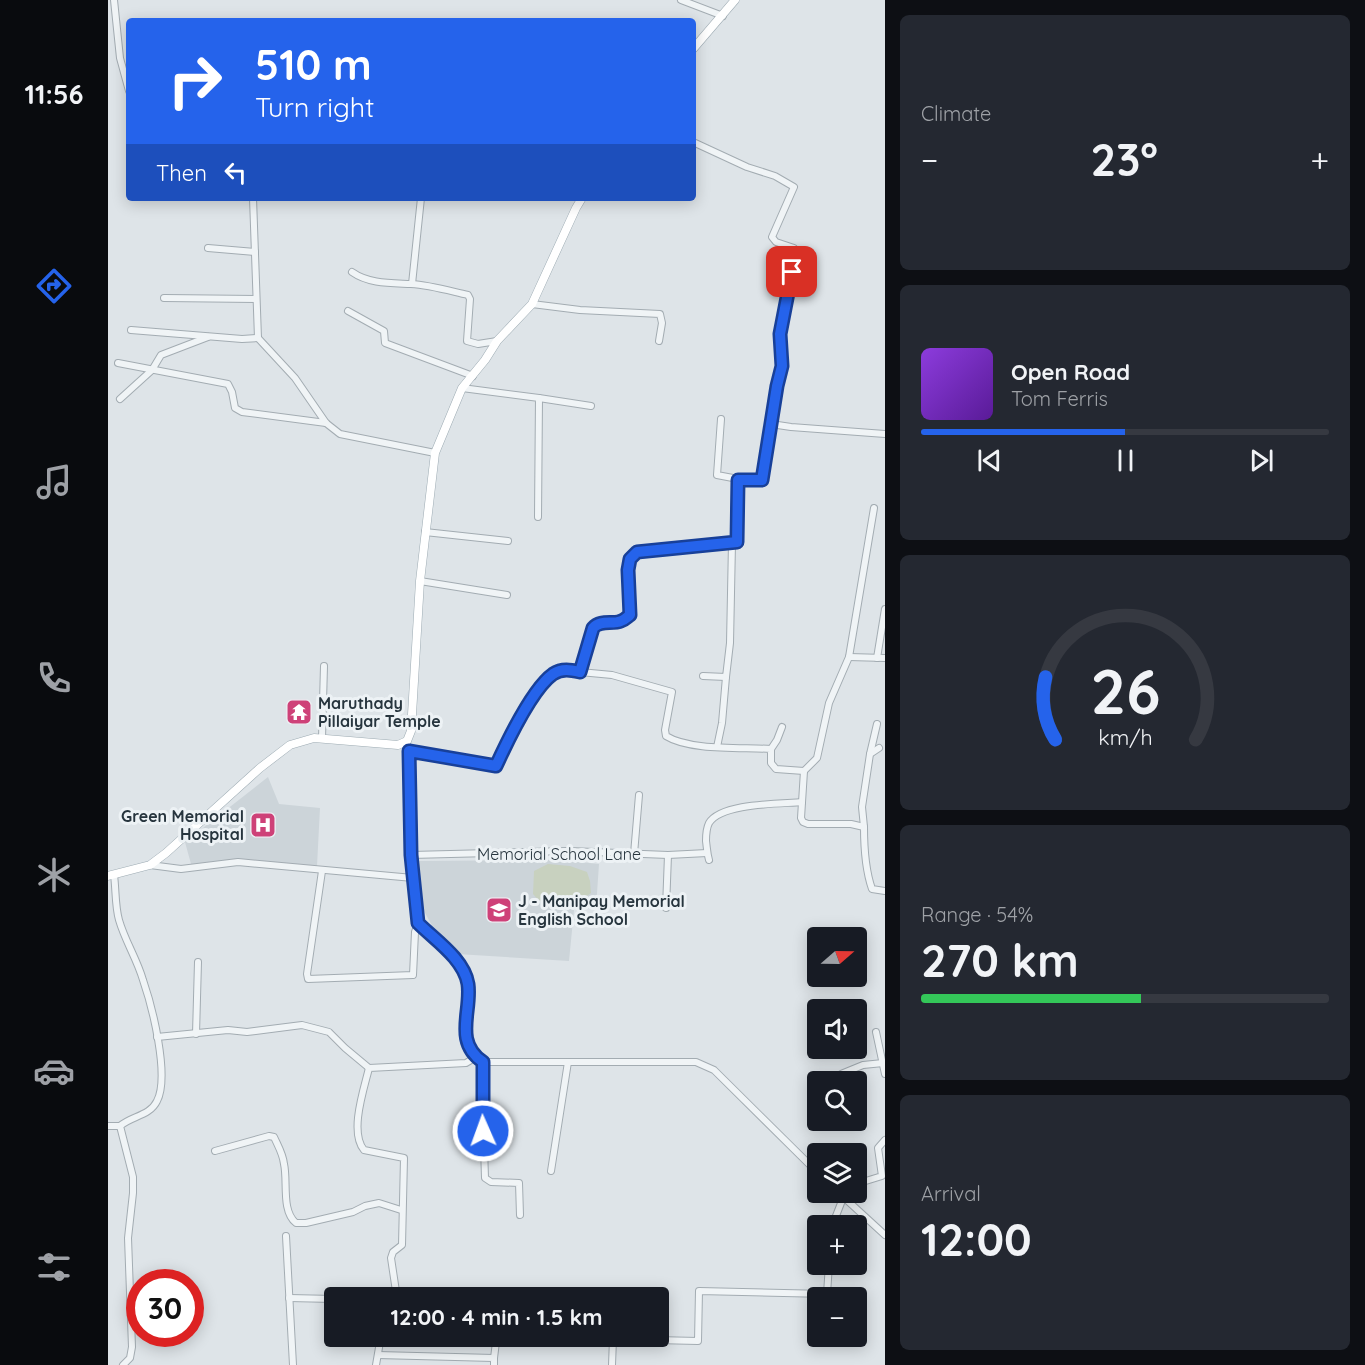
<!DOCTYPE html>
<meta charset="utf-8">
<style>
:root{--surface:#171b24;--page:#242831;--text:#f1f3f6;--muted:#9ea1a6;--line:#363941;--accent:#2563eb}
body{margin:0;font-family:Quicksand,sans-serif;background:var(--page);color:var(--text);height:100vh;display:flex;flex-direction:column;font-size:22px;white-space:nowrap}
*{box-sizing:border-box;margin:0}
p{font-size:20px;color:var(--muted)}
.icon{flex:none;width:33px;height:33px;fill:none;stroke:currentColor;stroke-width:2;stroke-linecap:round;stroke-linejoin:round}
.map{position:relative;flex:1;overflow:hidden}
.panel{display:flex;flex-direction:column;gap:15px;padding:15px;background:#0d0f14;width:480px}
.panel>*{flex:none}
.top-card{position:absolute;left:18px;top:18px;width:570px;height:183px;border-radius:6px;box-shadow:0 3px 15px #0003;background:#2563eb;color:#fff;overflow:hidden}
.needle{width:39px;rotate:70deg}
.controls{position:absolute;left:699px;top:927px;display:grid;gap:12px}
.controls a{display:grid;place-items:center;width:60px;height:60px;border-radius:6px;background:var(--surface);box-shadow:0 3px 15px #0003;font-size:30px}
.speed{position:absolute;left:18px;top:1269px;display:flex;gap:12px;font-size:30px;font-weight:700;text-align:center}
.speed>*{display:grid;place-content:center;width:78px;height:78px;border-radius:50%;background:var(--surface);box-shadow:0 3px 15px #0003;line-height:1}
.speed .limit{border:9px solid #d22;background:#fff;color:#111}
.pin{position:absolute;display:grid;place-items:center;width:51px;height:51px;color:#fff;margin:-26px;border-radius:12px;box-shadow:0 3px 9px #0006}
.me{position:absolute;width:66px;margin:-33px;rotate:358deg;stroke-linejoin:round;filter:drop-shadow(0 0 4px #0008)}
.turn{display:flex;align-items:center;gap:21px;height:126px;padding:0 30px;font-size:27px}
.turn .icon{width:78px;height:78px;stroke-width:2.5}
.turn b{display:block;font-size:42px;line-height:51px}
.then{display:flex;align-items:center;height:57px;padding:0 30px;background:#0003;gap:12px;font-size:22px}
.big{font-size:45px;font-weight:800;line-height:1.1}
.panel .widget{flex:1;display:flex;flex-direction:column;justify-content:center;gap:9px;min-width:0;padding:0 21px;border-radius:9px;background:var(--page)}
.panel .dial{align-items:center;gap:0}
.dial svg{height:156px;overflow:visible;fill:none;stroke:var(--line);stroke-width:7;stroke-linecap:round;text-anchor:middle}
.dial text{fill:var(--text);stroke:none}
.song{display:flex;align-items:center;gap:18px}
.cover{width:72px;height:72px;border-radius:9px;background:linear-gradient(135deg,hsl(270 70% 55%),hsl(270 70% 35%))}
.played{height:6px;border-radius:3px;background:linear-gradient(90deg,var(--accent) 50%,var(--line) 50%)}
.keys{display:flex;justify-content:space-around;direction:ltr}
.heat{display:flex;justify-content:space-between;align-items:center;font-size:33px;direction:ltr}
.charge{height:9px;border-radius:4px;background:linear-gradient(90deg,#34c759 54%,var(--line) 0)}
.trip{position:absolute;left:216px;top:1287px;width:345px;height:60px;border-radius:6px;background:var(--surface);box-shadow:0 3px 15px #0003;font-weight:800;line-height:60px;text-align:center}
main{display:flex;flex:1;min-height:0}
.menu{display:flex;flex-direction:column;width:108px;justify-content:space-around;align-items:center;background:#090b0e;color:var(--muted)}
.menu .icon{width:42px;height:42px}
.menu .on{color:var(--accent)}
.menu b{font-size:27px;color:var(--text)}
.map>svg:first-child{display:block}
.built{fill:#ccd4d9}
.green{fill:#c8d1bf}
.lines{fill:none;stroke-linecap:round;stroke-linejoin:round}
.minor-casing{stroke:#a3acb2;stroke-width:8}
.major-casing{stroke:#9dabb3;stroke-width:9}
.minor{stroke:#f0f4f6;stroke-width:6}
.major{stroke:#fff;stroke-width:8}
.route-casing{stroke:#184099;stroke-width:15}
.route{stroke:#2563eb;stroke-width:10}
.labels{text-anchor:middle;stroke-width:6;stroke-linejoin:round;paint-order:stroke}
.poi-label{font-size:16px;font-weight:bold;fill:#27353e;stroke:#edf2f5;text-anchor:start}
.street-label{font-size:16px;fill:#27353e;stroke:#edf2f5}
</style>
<main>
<nav class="menu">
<b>11:56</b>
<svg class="icon on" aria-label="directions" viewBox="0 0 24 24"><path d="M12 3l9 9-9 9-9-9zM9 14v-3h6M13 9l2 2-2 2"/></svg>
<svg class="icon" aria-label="music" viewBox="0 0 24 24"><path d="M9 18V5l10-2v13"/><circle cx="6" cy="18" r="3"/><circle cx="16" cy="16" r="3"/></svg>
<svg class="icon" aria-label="phone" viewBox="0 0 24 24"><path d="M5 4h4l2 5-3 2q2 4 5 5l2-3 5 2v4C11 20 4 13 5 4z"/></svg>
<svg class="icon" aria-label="climate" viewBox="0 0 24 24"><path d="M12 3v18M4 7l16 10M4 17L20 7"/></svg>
<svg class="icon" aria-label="car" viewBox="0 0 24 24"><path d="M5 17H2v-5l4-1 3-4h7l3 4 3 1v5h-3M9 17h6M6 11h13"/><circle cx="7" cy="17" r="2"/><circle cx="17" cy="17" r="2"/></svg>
<svg class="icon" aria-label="filters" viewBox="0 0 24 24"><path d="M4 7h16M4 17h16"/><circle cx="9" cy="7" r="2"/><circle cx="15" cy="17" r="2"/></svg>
</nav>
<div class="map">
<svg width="777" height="1365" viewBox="0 0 777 1365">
<rect width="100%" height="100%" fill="#dee4e8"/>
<g class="built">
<path d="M160 777 171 804 212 808 209 866 131 859 83 864 77 842Z"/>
<path d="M452 860 491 864 488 908 466 910 461 961 349 954 328 933 316 911 310 861Z"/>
</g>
<path class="green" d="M440 864 462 866 479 872 482 881 483 893C465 907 440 913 425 894L426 871Z"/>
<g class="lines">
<g class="minor-casing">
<g id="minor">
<path d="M6 0 12 58 21 91"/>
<path d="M573 0 615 16"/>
<path d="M585 142 639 167 667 176 686 187 664 237 668 242 686 248 687 252 672 334 674 366 669 386 654 480 630 479 609 475 613 419"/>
<path d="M145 198 150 338 187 378 218 423 232 434 327 453"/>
<path d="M100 248 147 252"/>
<path d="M244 272C261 284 283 283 303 284 322 285 342 291 360 295L362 299 359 341 370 344 389 341"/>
<path d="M304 284 313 198"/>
<path d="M56 298 148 299"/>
<path d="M424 304 472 310 552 314 554 323 551 341"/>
<path d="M240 311 276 331 277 343 365 376"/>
<path d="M23 330 134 339 150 338"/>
<path d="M10 363 120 384 124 392 127 408 134 412 218 423"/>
<path d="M354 388 431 398 430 517"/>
<path d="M431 398 483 406"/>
<path d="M12 399 44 370 53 355 100 337"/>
<path d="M663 424 683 427 777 434"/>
<path d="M766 508 741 657 721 703 709 758 696 771 693 818 695 822 700 824H743L756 827C756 848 757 869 764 889L777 891"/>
<path d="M317 532 400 541"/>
<path d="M312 581 399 595"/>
<path d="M741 657 777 658"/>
<path d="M769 658 777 609"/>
<path d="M472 672 504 675 564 692 557 730 558 736C582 751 635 747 663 749V763L668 769 696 771"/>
<path d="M595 676 618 677 622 643 624 543"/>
<path d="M214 738 216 666"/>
<path d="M299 741 303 855 310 923C327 940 356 959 360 984 364 1011 347 1044 375 1062H588L606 1070 710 1173"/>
<path d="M609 747 614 723 618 677"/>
<path d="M663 749 669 740 674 727"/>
<path d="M301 751 388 766C399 742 424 689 445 674 454 668 463 670 472 672L485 628C493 619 504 625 513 621 517 620 519 617 522 615L520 571 522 559 529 552 629 542 630 479"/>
<path d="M762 754 769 724"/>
<path d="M756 827 754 807 762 754 771 748"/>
<path d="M526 854 531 795"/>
<path d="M303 855 461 851 560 855 599 853"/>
<path d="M601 860C599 853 599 848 598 841 598 835 598 829 601 823 613 803 671 804 694 802"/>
<path d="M42 865 73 869 130 862 305 878"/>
<path d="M214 871 199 974 200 979 305 975 307 932 310 923"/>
<path d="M6 875C8 890 7 906 11 920 17 941 29 959 35 980 44 1006 62 1076 49 1101 42 1116 23 1116 12 1126L25 1177V1193L20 1238 24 1347 22 1358 15 1365"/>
<path d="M558 908 560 855"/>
<path d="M768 1032 777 1074"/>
<path d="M88 1034 90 962"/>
<path d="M49 1037 120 1030 139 1032 194 1025 221 1032 237 1048 261 1068"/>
<path d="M375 1062 374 1084 377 1178 383 1182 411 1183 412 1215"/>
<path d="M730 1082 733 1074 755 1065 775 1063"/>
<path d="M0 1126H12"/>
<path d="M107 1151 161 1136 166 1137C170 1146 175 1154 176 1164 180 1181 173 1211 188 1223H198L245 1212 257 1206 271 1203 293 1210"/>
<path d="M443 1171 460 1062"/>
<path d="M748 1184 774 1176 770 1148 777 1140"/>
<path d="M730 1192 777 1235"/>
<path d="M724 1226 735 1198"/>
<path d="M178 1236 185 1365"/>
<path d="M181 1298 226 1299"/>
<path d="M289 1298 283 1258 285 1252 294 1245 296 1158 256 1150C241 1132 256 1089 261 1068L358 1063 368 1057"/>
<path d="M270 1355 386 1358V1365"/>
<path d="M386 1358 388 1342 395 1339H451L452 1336"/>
<path d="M268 1365 273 1336"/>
<path d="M504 1365 505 1339 590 1341 591 1291 719 1294 721 1264"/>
</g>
</g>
<g class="major-casing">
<g id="major">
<path d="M585 49 627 0"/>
<path d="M0 876 42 865 58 853 152 768 182 745 206 738 290 745 299 741 303 731 312 581 327 453 354 388 377 360 389 341 424 304 468 208 474 198"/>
</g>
</g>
<use href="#minor" class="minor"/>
<use href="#major" class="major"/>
</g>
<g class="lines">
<g class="route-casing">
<path id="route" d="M375 1131V1062C345 1042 364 1011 360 984 356 959 327 940 310 923L303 855 301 751 388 766C399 742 424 689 445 674 454 668 463 670 472 672L485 628C493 619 504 625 513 621 517 620 519 617 522 615L520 570 522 559 529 552 629 542 630 480H654L669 386 674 366 672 334 684 272"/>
</g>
<use href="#route" class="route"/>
</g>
<defs>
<g id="temple-square" transform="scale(1.35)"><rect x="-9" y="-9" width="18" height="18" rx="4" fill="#ce4178" stroke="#edf2f5"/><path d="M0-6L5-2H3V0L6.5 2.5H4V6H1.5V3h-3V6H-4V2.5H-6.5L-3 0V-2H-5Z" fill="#fff"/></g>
<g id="hospital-square" transform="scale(1.35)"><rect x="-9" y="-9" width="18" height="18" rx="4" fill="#ce4178" stroke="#edf2f5"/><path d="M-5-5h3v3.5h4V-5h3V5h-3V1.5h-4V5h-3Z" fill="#fff"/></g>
<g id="school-square" transform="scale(1.35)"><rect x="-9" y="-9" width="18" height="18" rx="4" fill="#ce4178" stroke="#edf2f5"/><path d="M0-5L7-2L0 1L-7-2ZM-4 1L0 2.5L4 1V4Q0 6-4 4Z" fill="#fff"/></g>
</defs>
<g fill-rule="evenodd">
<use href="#temple-square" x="191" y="712"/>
<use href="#hospital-square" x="155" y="825"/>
<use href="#school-square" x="391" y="910"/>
</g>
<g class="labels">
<g class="poi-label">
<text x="210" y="709">Maruthady<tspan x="210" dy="18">Pillaiyar Temple</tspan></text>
<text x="136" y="822" text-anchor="end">Green Memorial<tspan x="136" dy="18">Hospital</tspan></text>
<text x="410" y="907">J - Manipay Memorial<tspan x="410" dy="18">English School</tspan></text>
</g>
<g class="street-label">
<text x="451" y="860">Memorial School Lane</text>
</g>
</g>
</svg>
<div class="controls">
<a><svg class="needle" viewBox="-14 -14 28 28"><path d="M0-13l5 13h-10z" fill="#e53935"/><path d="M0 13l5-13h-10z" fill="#9ea1a6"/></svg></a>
<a><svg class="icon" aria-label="sound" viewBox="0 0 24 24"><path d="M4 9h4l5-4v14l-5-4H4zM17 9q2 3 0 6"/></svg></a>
<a><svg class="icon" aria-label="search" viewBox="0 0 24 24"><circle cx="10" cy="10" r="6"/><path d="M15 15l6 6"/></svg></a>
<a><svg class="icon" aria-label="layers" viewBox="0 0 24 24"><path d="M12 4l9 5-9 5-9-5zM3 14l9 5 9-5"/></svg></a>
<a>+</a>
<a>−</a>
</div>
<div class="speed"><div class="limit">30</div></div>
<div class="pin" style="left:684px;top:272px;background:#d93025"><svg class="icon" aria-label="arrive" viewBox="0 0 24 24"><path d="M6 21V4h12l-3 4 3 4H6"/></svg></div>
<svg class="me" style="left:375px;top:1131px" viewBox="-20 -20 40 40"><circle r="17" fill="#2563eb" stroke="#fff" stroke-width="3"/><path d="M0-11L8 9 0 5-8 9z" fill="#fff"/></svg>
<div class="trip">12:00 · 4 min · 1.5 km</div>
<div class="top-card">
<div class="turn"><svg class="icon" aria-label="right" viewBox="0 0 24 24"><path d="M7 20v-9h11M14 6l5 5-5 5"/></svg><div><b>510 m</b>Turn right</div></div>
<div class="then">Then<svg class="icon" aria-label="left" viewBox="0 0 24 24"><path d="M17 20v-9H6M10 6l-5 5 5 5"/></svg></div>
</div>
</div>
<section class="panel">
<div class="widget"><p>Climate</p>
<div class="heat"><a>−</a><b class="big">23°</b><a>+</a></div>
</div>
<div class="widget">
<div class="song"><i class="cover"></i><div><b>Open Road</b><p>Tom Ferris</p></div></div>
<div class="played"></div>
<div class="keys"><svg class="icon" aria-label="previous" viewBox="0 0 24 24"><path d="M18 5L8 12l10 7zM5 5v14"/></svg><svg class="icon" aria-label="pause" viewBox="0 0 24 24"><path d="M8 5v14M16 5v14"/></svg><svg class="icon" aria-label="next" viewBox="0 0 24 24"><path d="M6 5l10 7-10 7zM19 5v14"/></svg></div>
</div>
<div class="widget dial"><svg viewBox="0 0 100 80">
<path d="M14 69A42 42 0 1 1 86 69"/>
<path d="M14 69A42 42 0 0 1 9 37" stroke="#2563eb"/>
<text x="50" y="56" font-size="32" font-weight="700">26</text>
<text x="50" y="72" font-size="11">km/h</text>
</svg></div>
<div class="widget"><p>Range · 54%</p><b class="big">270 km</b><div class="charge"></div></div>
<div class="widget"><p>Arrival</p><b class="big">12:00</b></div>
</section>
</main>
